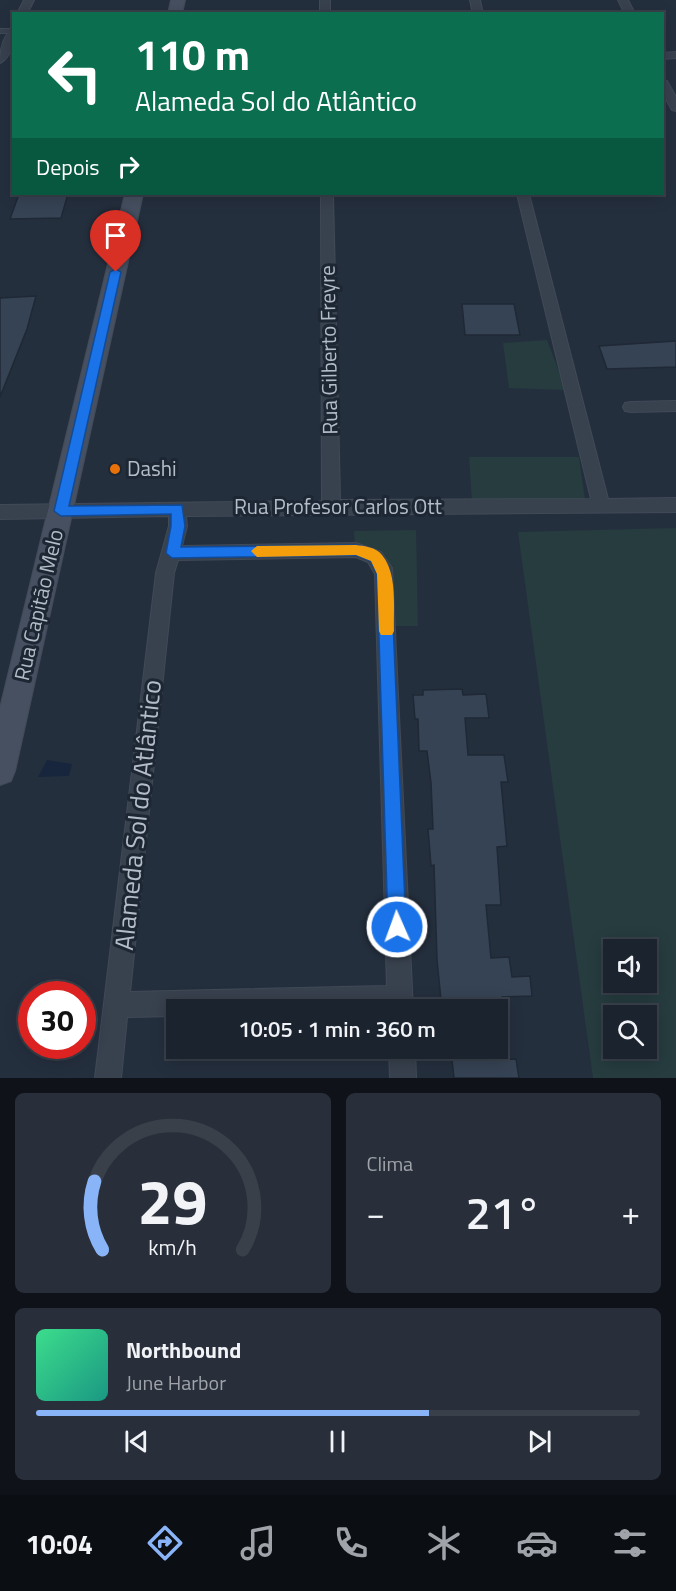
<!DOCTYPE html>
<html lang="pt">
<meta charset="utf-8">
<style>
:root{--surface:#1b232e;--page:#282f3a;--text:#f1f3f6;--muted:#a0a4aa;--line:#39404a;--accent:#8ab4f8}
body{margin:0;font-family:"Titillium Web",sans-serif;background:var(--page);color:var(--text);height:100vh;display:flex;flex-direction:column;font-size:22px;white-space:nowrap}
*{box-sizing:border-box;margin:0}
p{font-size:20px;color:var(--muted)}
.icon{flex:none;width:33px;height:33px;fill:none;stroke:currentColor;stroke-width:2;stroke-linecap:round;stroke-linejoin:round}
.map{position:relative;height:1078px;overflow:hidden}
.side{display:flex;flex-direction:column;gap:15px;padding:15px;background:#0f1319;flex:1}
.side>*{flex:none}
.hud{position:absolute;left:12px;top:12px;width:652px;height:183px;border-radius:0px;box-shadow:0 3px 15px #0003,0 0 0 2px var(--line);background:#0b6e4f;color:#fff;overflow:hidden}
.buttons{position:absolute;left:603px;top:939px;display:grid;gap:12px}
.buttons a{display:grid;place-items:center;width:54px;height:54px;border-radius:0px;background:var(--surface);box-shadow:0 3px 15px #0003,0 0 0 2px var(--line);font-size:30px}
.speed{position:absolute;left:18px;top:981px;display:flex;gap:12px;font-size:30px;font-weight:700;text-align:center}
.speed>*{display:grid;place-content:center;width:78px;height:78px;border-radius:50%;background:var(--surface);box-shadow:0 3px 15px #0003,0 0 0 2px var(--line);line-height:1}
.speed .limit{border:9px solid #d22;background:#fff;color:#111}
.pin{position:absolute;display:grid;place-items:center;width:51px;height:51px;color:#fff;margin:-62px -26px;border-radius:50% 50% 50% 0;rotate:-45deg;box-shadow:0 0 6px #0007}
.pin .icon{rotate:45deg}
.me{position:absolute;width:66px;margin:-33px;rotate:358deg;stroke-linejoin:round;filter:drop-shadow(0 0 4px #0008)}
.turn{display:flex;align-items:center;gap:21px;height:126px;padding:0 24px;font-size:27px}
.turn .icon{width:78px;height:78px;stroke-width:2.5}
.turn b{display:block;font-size:42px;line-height:51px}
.then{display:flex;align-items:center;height:57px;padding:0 24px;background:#0003;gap:12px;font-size:22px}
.big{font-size:45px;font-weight:600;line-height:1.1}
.side .card{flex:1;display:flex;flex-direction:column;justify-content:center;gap:9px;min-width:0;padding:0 21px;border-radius:9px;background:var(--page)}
.side .dial{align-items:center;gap:0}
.dial svg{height:156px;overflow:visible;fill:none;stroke:var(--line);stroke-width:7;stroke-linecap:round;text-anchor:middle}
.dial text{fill:var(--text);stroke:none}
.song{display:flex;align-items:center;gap:18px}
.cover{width:72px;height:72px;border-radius:9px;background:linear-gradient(135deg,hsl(150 70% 55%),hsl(170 70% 35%))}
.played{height:6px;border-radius:3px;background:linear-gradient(90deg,var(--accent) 65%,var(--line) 65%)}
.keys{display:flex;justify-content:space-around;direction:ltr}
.heat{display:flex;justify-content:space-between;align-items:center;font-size:33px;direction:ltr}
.side .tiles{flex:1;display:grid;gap:15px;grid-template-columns:1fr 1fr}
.card:last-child{grid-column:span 2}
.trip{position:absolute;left:166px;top:999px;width:342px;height:60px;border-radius:0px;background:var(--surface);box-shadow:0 3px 15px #0003,0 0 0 2px var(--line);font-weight:600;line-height:60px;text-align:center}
.tabs{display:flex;height:96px;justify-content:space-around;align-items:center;background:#0b0e12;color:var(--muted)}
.tabs .icon{width:42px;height:42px}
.tabs .active{color:var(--accent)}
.tabs b{font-size:27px;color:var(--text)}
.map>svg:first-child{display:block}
.green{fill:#263c3f;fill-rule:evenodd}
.water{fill:#17263c}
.building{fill:#364354;stroke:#1f2835;stroke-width:1.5}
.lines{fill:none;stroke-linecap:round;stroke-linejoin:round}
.lane-casing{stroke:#414a57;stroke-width:2}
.street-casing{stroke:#414a57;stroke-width:2}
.secondary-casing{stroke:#414a57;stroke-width:2}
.lane{fill:#38414e;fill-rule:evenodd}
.street{fill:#38414e;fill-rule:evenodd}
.secondary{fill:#465061;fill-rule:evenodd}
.route{fill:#1a73e8;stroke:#114b97;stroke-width:1.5}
.slow{fill:#f59e0b}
.food-dot{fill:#e8710a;stroke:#1d2633;stroke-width:2}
.labels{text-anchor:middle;stroke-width:6;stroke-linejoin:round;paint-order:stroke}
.street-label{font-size:21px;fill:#b4bcc9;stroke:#1d2633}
.poi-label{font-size:21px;fill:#b4bcc9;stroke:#1d2633;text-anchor:start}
.near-street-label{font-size:26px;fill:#b4bcc9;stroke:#1d2633}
</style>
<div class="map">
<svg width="676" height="1078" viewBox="0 0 676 1078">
<rect width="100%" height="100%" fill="#242f3e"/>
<g class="green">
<path d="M547 340 566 390 509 388 503 343Z"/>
<path d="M469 457H579L585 500 472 502Z"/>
<path d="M676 528V1078H593L518 532ZM614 950H646V982H614ZM614 1016H646V1048H614Z"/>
<path d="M416 530 418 626H394L386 556 355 544 354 531Z"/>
</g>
<path class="water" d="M47 760 72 764 69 776 38 777Z"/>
<g class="building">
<path d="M19 194H68L61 218 10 219Z"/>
<path d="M36 296 27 329 0 397V298Z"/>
<path d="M462 304H514L520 335H465Z"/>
<path d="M676 341V367L607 369 599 346Z"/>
<path d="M462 689 463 695 486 694 489 718H465L468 755H504L508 782H501L507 846 497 847 501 905H486L491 958 509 957 512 977 530 976 532 996 502 997 503 1010H442L437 960 434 865 431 866 428 829H433L431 783 427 751H419L418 719H415L413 695H423V690Z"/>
<path d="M516 1059 519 1078H454L452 1060Z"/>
</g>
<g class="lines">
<g class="lane-casing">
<rect id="lane" x="0" y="29" width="14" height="4"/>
</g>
<g class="street-casing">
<g id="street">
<path d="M24 0H34L27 14H17Z"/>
<rect x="320" y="0" width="10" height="14"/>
<path d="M470 0H480L483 14H473Z"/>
<path d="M618 0H628L635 14H625Z"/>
<path d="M14 28C14 41 12 57 0 63 0 51 2 35 14 28Z"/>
<path d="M676 52V58L663 59V53Z"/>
<path d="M663 80 667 81 676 97V111L672 110 663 94Z"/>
<path d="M321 194H333L340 500 591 499 517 194H529L608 499 676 498V512L186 516 187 526 182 546 356 543 381 552 392 568 413 1010H177V1016L127 1017 121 1078H95L156 573 169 526V516L0 519V505L322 501ZM356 557 368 562 375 574 387 986 130 992 174 573 178 560Z"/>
<path d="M676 401V411L631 412 625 411 623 407 625 403 631 402Z"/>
<path d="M389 1048H415L416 1078H390Z"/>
</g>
</g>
<g class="secondary-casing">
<g id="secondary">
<path d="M171 0H185L182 14H168Z"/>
<path d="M125 194H143L15 771 11 781 0 785V708Z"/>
</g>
</g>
<use href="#lane" class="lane"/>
<use href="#street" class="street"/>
<use href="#secondary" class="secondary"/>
</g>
<path class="route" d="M116 269 121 272 69 506 182 505 185 526 181 547 356 545C379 549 382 553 391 574L406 927 404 933 397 936 391 933 388 927 377 574 371 561 356 555 172 558 166 553 171 526V514L61 516 54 511 110 272Z"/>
<path class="slow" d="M356 545C364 546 376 547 382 555 398 574 393 608 394 631L392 635H381L379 631 377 574 371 561 356 555 257 557 251 551 257 546Z"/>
<circle class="food-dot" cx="115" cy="469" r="6"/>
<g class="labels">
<g class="street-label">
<text transform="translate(329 350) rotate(-91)" y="7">Rua Gilberto Freyre</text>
<text x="338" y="514">Rua Profesor Carlos Ott</text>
<text transform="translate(39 605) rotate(-77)" y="7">Rua Capitão Melo</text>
</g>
<g class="poi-label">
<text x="127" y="476">Dashi</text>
</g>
<g class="near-street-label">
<text transform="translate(138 815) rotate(-84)" y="9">Alameda Sol do Atlântico</text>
</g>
</g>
</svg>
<div class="buttons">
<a><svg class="icon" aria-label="sound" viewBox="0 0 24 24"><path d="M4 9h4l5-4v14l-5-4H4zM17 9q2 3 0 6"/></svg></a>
<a><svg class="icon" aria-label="search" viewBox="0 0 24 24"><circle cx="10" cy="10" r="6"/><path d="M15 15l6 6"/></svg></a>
</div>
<div class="speed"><div class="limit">30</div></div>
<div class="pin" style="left:116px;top:272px;background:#d93025"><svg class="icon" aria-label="arrive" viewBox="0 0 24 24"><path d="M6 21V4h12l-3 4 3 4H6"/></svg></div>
<svg class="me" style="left:397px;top:927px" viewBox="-20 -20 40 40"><circle r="17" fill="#1a73e8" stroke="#fff" stroke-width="3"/><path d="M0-11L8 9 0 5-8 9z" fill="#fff"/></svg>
<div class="trip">10:05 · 1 min · 360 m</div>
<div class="hud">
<div class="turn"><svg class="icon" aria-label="left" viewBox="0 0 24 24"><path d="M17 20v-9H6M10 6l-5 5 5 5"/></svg><div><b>110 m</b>Alameda Sol do Atlântico</div></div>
<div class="then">Depois<svg class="icon" aria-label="right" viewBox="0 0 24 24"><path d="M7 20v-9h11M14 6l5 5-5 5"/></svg></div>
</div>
</div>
<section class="side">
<div class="tiles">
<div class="card dial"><svg viewBox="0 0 100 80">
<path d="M14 69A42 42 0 1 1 86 69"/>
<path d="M14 69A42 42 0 0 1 10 34" stroke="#8ab4f8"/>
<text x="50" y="56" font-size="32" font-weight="700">29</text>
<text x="50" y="72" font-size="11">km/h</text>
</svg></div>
<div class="card"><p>Clima</p>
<div class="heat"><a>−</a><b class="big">21°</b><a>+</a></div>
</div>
<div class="card">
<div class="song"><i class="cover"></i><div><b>Northbound</b><p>June Harbor</p></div></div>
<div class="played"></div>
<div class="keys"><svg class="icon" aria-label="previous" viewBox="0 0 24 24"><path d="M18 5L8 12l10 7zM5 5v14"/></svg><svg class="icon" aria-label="pause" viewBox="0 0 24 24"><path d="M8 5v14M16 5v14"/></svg><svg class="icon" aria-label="next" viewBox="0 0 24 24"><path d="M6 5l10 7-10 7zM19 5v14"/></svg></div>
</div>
</div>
</section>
<nav class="tabs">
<b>10:04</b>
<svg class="icon active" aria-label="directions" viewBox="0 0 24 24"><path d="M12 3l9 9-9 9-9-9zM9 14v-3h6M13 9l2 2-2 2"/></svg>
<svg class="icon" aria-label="music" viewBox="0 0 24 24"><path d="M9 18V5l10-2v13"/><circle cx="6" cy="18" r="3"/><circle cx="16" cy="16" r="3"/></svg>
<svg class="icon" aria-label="phone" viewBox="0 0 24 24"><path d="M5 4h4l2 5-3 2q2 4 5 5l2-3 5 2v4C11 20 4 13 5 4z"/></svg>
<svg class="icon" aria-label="climate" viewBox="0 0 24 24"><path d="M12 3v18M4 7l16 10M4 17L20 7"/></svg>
<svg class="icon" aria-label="car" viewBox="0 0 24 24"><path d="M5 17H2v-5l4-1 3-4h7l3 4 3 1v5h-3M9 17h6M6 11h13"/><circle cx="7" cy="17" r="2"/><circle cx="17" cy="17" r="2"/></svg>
<svg class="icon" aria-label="filters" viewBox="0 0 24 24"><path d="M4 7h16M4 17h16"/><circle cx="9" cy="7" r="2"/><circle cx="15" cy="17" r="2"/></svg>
</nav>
